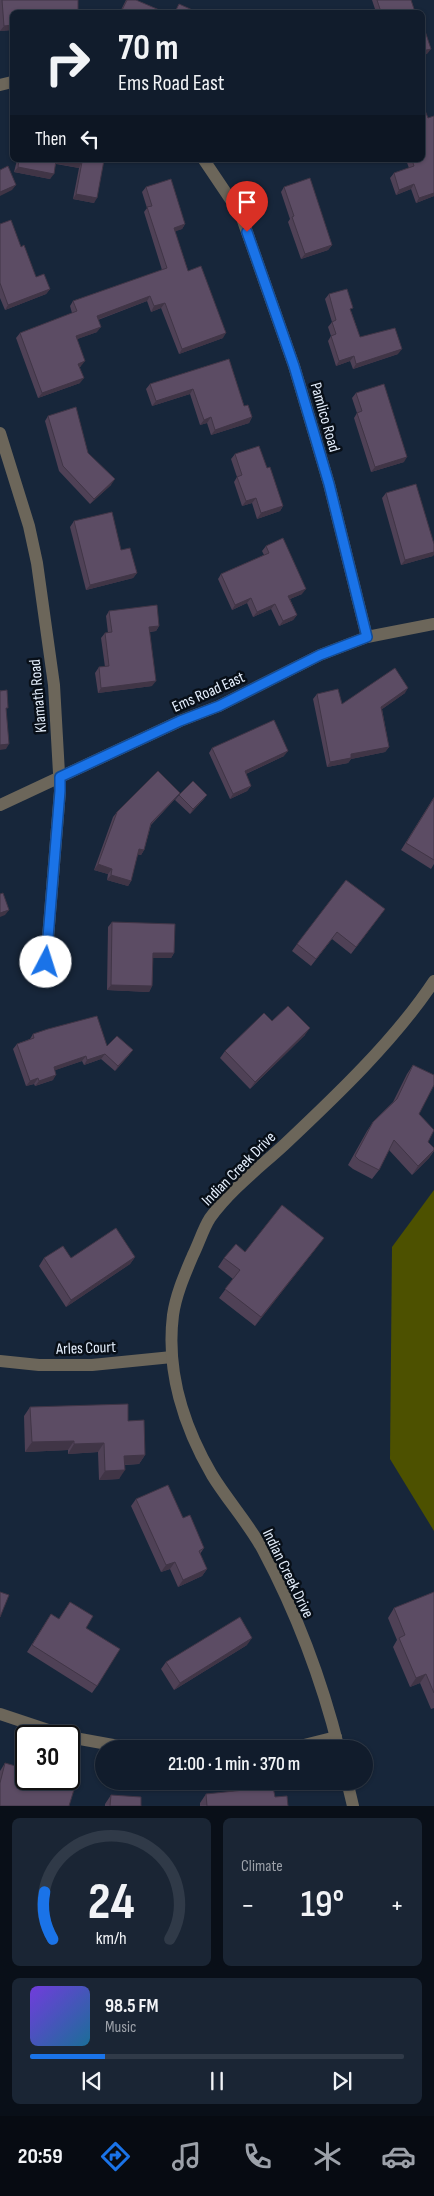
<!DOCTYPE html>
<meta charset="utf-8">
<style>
:root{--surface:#111c2c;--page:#1a2534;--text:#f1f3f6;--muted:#9ca1a9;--line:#303a48;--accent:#1a73e8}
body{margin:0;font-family:"Sofia Sans Condensed",sans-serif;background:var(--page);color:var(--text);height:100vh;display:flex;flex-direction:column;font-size:19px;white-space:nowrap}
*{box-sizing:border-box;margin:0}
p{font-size:16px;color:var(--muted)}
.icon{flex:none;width:28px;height:28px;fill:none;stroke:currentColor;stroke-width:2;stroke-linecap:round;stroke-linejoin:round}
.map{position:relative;height:1806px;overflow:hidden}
.sheet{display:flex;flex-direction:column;gap:12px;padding:12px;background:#090f18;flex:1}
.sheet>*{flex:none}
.guide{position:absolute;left:10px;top:10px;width:415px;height:152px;border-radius:8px;box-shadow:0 1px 4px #0004,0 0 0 1px var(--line);background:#111c2c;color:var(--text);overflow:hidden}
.speed{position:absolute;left:15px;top:1725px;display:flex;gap:10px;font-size:25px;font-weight:700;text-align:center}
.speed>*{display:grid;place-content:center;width:65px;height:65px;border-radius:50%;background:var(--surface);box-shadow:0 1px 4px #0004,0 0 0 1px var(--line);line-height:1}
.speed .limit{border:2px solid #111;border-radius:8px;background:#fff;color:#111}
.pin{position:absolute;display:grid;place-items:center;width:42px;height:42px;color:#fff;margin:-51px -21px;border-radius:50% 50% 50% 0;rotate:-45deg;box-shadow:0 0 5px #0007}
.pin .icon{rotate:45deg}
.me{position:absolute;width:55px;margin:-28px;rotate:5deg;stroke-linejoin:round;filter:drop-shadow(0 0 4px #0008)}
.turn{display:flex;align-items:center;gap:18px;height:105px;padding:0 25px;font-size:22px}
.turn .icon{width:65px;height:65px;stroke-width:2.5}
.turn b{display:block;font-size:35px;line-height:42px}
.then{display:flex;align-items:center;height:48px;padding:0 25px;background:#0003;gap:10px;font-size:19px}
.big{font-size:38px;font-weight:600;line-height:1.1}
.sheet .widget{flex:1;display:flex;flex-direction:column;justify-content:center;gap:8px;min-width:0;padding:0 18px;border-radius:8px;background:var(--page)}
.sheet .dial{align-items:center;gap:0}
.dial svg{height:130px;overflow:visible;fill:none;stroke:var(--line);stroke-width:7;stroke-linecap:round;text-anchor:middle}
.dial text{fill:var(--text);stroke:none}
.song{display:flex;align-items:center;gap:15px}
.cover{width:60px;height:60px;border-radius:8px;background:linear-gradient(135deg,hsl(260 70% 55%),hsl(200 70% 35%))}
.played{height:5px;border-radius:2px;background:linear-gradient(90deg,var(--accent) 20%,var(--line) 20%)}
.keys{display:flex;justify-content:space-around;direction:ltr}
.heat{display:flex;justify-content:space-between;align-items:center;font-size:28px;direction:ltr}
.sheet .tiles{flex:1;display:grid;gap:12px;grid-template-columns:1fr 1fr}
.widget:last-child{grid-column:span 2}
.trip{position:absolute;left:95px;top:1740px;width:278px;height:50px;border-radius:25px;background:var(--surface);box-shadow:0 1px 4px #0004,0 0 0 1px var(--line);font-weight:600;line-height:50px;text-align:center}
.dock{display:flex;height:80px;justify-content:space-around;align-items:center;background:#070b12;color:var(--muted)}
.dock .icon{width:35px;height:35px}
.dock .active{color:var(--accent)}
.dock b{font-size:22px;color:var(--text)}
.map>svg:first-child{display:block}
.green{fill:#4d5100}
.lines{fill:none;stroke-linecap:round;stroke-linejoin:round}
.minor{stroke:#6c665a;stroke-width:12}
.wall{fill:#4f4156}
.shaded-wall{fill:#403546}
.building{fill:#5c4c64;stroke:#403546}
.route-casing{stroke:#114b97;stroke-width:12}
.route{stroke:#1a73e8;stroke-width:9}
.labels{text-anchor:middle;stroke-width:5;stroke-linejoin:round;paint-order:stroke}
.street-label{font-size:16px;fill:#e5effd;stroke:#080f18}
</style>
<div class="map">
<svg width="434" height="1806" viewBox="0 0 434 1806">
<rect width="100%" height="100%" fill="#17263a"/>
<path class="green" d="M434 1190V1531L390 1459 392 1247Z"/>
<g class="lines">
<g class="minor">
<path d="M0 85 12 82"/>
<path d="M204 160 241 215 294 366 329 484 367 637"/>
<path d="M0 433 29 526 37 563 54 685 60 791 46 962"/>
<path d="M0 805 180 721 219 706 320 655 367 637 434 624"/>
<path d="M0 1361 39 1365H92L172 1357"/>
<path d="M0 1714 66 1736"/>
<path d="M69 1737 135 1749"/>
<path d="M288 1749 336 1737"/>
<path d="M339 1749C322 1681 296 1612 263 1550 249 1524 228 1501 212 1475 184 1427 166 1371 173 1315 176 1294 185 1274 193 1255 199 1243 203 1229 210 1218 230 1190 259 1168 284 1145 336 1096 395 1040 434 981"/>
<path d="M347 1781 353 1806"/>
</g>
</g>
<g class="wall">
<path d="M0 0H78L12 12V30L0 31Z"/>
<path d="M126 0H136L164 12H120Z"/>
<path d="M372 0H411L415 12H376Z"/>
<path d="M17 160H104L94 203 73 199 79 168 56 164 50 179 14 172Z"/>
<path d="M406 160H422L434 196 416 203 411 189 396 195 390 178 394 173 409 168Z"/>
<path d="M146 187 185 224 182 229 175 231 188 271 223 338 179 354 161 308 151 312 147 301 98 320 97 332 77 339 81 366 80 367V383L38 398 16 338 20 333 72 313 70 306 73 301 162 270 144 212 147 208 142 192Z"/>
<path d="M284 187 332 245 328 250 301 259 288 222 290 219 281 192Z"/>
<path d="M0 224 21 247 36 277 50 289 46 294 5 310 0 298Z"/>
<path d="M329 294 351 311 360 337 398 354 353 369 350 361 336 366 328 341 331 336 328 327 332 322 325 299Z"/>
<path d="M229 359 244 406 252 417 249 423 211 435 207 423 200 425 190 394 152 406 146 389 150 384Z"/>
<path d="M356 393 404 462 371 472 354 418 357 413 352 398Z"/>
<path d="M48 416 88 453 111 485 90 504 59 471 45 421Z"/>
<path d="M235 454 267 468 283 506 280 511 257 519 252 503 242 506 234 482 237 477 231 459Z"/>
<path d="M386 493 433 556 401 565 382 498Z"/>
<path d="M74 521 121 550 137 573 133 578 86 590 70 527Z"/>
<path d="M266 546 302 594 290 599 297 615 293 620 279 626 271 609 253 617 247 603 232 610 218 579 221 574 264 555 262 551Z"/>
<path d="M109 611 159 626 156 631 150 632 152 686 98 693 95 673 99 667H105L101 638 105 633H108L106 616Z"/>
<path d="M405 693 382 709 389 747 385 752 351 759 348 763 327 767 313 699 317 694 342 704Z"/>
<path d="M212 748 284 756 246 774 251 786 247 791 230 799 209 753Z"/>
<path d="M180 793 176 798 151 825 144 850 141 855 137 854 131 881 128 886 107 880 108 874 94 870 113 817 117 812Z"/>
<path d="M179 795H207L203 800 190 814 175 800Z"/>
<path d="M434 797V864L431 869 401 850Z"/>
<path d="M385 909 351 954 332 939 311 966 292 951 297 944Z"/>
<path d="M112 922 174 953 171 958H153L152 986 149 992 107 990 108 927Z"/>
<path d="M272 1021 305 1035 250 1089 220 1058 225 1051Z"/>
<path d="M33 1034 107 1046 129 1055 115 1071 101 1059 84 1065 82 1061 55 1070 53 1080 35 1086 34 1084 26 1086 13 1049 17 1044 30 1039Z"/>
<path d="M413 1065 419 1114 428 1142 434 1148V1151L429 1158 412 1175 389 1150 379 1170 372 1179 353 1169 348 1165 367 1131 373 1122 393 1102 407 1074Z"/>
<path d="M317 1247 255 1326 219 1298 233 1279 218 1267 224 1258 245 1252Z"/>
<path d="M135 1257 130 1264 66 1307 39 1266 44 1258Z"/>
<path d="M30 1407 128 1421 145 1455 139 1464 125 1465 119 1479 99 1480 98 1452 68 1454V1450L25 1452 24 1416Z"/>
<path d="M136 1499 183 1518 204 1548 200 1554 207 1569 202 1576 178 1587 170 1569 161 1572 131 1506Z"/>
<path d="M434 1592V1708L431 1709 420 1683 410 1687 393 1647 397 1640 388 1618 394 1608Z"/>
<path d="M70 1602 86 1628 97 1686 92 1693 27 1652 51 1614 59 1619Z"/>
<path d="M247 1645 174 1690 161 1669 166 1662Z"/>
<path d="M5 1763 0 1806V1771Z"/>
<path d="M206 1794 275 1797 288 1806H200V1803Z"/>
<path d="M111 1795 141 1806H105V1804Z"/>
</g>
<g class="shaded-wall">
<path d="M12 25V30L0 31 4 26Z"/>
<path d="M431 49 427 54 422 55V51Z"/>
<path d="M55 160H68L82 162 79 168 53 163Z"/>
<path d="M18 167 54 174 50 179 14 172Z"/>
<path d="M414 184 411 189 396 195 399 190Z"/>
<path d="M16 185 12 190 0 196V192Z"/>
<path d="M434 193V196L416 203 419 198Z"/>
<path d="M76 194 97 198 94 203 73 199Z"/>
<path d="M185 224 182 229 171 233 174 228Z"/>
<path d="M332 245 328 250 301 259 305 254Z"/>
<path d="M50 289 46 294 5 310 8 305Z"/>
<path d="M150 296 147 301 94 321 97 316Z"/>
<path d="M165 303 161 308 151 312 154 306Z"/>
<path d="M101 327 97 332 72 341 76 336Z"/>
<path d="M226 333 223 338 179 354 182 349Z"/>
<path d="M402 349 398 354 353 369 356 364Z"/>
<path d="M354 356 350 361 336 366 339 361Z"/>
<path d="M85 361 81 366 75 369 78 364Z"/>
<path d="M84 378 80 383 38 398 42 393Z"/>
<path d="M193 389 190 394 152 406 156 401Z"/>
<path d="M211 417 207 423 200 425 204 420Z"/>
<path d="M252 417 249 423 211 435 215 430Z"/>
<path d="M407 457 404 462 371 472 375 467Z"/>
<path d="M115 479 111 485 90 504 94 499Z"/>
<path d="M256 498 252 503 242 506 246 501Z"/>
<path d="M283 506 280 511 257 519 261 513Z"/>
<path d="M434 552V555L433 556 401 565 405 560Z"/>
<path d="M137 573 133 578 86 590 90 585Z"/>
<path d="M306 589 302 594 285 601 288 596Z"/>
<path d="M251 598 247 603 232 610 235 605Z"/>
<path d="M275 604 271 609 253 617 257 612Z"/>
<path d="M297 615 293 620 279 626 283 621Z"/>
<path d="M159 626 156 631 146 632 149 627Z"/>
<path d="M156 681 152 686 98 693 101 688Z"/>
<path d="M408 688 405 693 378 712 381 707Z"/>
<path d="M9 744 6 749 0 750V745Z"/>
<path d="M389 747 385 752 351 759 348 763 327 767 330 762 351 754Z"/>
<path d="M288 751 284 756 241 776 245 771Z"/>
<path d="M251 786 247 791 230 799 233 794Z"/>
<path d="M180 793 176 798 147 828 151 823Z"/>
<path d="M207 795 203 800 190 814 193 809Z"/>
<path d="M139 849 144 850 141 855 135 854Z"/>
<path d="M98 864 112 869 108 874 94 870Z"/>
<path d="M111 875 131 881 128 886 107 880Z"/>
<path d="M9 910 5 915 0 917V913Z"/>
<path d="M153 953H174L171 958H150Z"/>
<path d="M111 985 152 986 149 992 107 990Z"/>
<path d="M310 1028 305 1035 250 1089 255 1082Z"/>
<path d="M133 1050 129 1055 115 1071 118 1066Z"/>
<path d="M105 1054 101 1059 84 1065 87 1060Z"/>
<path d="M86 1056 82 1061 50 1072 54 1067Z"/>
<path d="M56 1075 53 1080 35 1086 39 1081Z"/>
<path d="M38 1078 34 1084 26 1086 30 1081Z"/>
<path d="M434 1150 429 1158 412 1175 418 1166Z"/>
<path d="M324 1238 317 1247 255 1326 261 1317Z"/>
<path d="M135 1257 130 1264 66 1307 71 1300Z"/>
<path d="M74 1441 68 1450 25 1452 32 1442Z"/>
<path d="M104 1443 98 1452 68 1454 74 1444Z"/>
<path d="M145 1455 139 1464 118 1465 124 1456Z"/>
<path d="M125 1470 119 1479 99 1480 105 1471Z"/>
<path d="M175 1562 170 1569 161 1572 166 1565Z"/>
<path d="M207 1569 202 1576 178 1587 183 1580Z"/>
<path d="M252 1638 247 1645 174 1690 180 1683Z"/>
<path d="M426 1674 420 1683 410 1687 416 1678Z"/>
</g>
<g class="building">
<path d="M2 0H78V12H12V25L4 26Z"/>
<path d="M127 0H136L164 12H121Z"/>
<path d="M377 0H411L415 12H381Z"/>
<path d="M179 4 197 12H175Z"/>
<path d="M424 28 431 49 422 51V29Z"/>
<path d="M422 103 428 118 434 116V193L419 198 414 184 399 190 394 173 414 166 412 160H422Z"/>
<path d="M19 160H56L54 174 18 167Z"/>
<path d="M68 160H104L97 198 76 194 82 162Z"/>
<path d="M8 166 16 185 0 192V170Z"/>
<path d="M310 178 332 245 305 254 292 217 294 216 284 187Z"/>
<path d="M171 179 185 224 174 228 188 271 201 266 226 333 182 349 165 303 154 306 150 296 97 316 101 327 76 336 85 361 78 364 84 378 42 393 20 333 77 311 73 301 167 268 147 207 152 206 146 187Z"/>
<path d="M11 220 21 247 24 245 36 277 44 274 50 289 8 305 0 283V224Z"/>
<path d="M347 289 353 308 350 309 360 337 395 328 402 349 356 364 354 356 339 361 331 336 336 334 332 322 336 320 329 294Z"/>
<path d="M229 359 244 406 248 405 252 417 215 430 211 417 204 420 193 389 156 401 150 384Z"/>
<path d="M384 384 407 457 375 467 357 413 362 411 356 393Z"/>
<path d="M76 407 88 453 115 479 94 499 63 466 48 416Z"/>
<path d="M259 446 267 468 270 467 283 506 261 513 256 498 246 501 237 477 242 475 235 454Z"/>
<path d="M416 484 434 544V552L405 560 386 493Z"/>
<path d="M112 512 121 550 130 548 137 573 90 585 74 521Z"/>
<path d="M283 538 306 589 288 596 297 615 283 621 275 604 257 612 251 598 235 605 221 574 269 553 266 546Z"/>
<path d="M157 605 159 626 149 627 156 681 101 688 99 667 109 666 105 633 112 632 109 611Z"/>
<path d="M395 668 408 688 381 707 389 747 351 754V758L330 762 317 694 338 689 342 704Z"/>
<path d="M0 690V691L7 690 8 708H6L9 744 0 745Z"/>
<path d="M274 720 288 751 245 771 251 786 233 794 212 748Z"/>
<path d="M158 771 180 793 151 823 144 850 139 849 131 881 111 875 112 869 98 864 117 812Z"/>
<path d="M193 781 207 795 193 809 179 795Z"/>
<path d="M434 798V860L406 843Z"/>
<path d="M346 880 385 909 356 947 337 932 316 959 297 944Z"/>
<path d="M3 893 9 910 0 913V894Z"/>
<path d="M112 922 175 924 174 953H153L152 986 111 985Z"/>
<path d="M288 1006 310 1028 255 1082 225 1051 264 1013 272 1021Z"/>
<path d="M97 1016 107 1046 117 1036 133 1050 118 1066 105 1054 87 1060 86 1056 54 1067 56 1075 39 1081 38 1078 30 1081 17 1044 34 1038 33 1034 48 1029Z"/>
<path d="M413 1065 434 1075V1085L419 1114 434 1130 428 1142 434 1148V1150L418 1166 394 1140 379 1170 359 1160 355 1156 373 1122 397 1099Z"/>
<path d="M282 1205 324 1238 261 1317 225 1289 240 1270 224 1258 236 1244 245 1252Z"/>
<path d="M116 1228 135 1257 71 1300 44 1258 63 1246 71 1258Z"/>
<path d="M128 1404V1421L144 1420 145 1455 124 1456 125 1470 105 1471 104 1443 74 1444V1441L32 1442 30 1407Z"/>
<path d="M168 1485 183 1518 190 1515 204 1548 199 1551 207 1569 183 1580 175 1562 166 1565 136 1499Z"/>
<path d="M0 1592 9 1595 0 1617Z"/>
<path d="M434 1592V1693L426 1674 416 1678 399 1638 405 1635 394 1608Z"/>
<path d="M70 1602 93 1616 86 1628 120 1649 97 1686 32 1645 51 1614 59 1619Z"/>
<path d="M240 1617 252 1638 180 1683 166 1662Z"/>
<path d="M5 1763 26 1769V1779H62L76 1783 69 1806H0V1783Z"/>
<path d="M273 1787 275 1797 287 1796 288 1806H207L206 1794Z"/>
<path d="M111 1795 141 1797V1806H110Z"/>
</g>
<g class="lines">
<g class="route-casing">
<path id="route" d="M46 962 60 791V777L180 721 219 706 320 655 367 637 329 484 294 366 247 232"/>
</g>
<use href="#route" class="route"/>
</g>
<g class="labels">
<g class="street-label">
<text transform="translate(326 417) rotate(74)" y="6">Pamlico Road</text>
<text transform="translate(208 691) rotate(-24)" y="6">Ems Road East</text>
<text transform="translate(37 696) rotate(-95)" y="6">Klamath Road</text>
<text transform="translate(238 1168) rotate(-45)" y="6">Indian Creek Drive</text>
<text transform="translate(86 1347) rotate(-2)" y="6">Arles Court</text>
<text transform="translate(289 1573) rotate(64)" y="6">Indian Creek Drive</text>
</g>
</g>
</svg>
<div class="speed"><div class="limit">30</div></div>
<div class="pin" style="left:247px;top:232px;background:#d93025"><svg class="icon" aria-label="arrive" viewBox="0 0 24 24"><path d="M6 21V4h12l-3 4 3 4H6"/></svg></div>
<svg class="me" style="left:46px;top:962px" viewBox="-20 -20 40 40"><circle r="19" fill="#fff"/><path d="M0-13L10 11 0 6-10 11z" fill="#1a73e8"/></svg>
<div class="trip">21:00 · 1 min · 370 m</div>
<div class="guide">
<div class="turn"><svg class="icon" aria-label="right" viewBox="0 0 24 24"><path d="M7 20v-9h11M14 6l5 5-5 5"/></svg><div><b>70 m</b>Ems Road East</div></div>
<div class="then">Then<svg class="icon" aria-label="left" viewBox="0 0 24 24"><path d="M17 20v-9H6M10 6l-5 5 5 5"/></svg></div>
</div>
</div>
<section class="sheet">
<div class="tiles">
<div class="widget dial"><svg viewBox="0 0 100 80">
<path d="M14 69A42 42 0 1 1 86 69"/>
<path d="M14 69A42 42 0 0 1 9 40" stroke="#1a73e8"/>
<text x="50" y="56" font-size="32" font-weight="700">24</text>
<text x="50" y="72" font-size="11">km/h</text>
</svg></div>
<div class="widget"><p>Climate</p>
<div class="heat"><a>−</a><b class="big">19°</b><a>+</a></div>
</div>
<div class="widget">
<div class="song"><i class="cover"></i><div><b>98.5 FM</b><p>Music</p></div></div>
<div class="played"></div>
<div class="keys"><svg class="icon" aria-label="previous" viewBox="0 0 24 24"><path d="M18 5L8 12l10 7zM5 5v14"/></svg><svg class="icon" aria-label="pause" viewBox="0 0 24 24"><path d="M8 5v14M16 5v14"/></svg><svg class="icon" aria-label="next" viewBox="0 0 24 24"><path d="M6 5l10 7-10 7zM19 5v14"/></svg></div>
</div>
</div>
</section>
<nav class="dock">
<b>20:59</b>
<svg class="icon active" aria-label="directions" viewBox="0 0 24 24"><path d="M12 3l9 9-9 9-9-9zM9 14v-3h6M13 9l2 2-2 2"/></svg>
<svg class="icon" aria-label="music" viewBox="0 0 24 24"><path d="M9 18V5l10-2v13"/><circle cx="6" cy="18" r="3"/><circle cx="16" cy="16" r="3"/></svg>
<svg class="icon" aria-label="phone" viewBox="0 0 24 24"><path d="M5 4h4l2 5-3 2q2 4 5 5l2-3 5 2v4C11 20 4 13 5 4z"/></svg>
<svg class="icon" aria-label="climate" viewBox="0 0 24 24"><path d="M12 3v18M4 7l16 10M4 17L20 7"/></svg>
<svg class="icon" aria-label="car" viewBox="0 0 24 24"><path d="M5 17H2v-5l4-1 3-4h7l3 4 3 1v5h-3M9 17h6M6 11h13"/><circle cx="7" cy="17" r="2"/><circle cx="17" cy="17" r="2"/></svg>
</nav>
